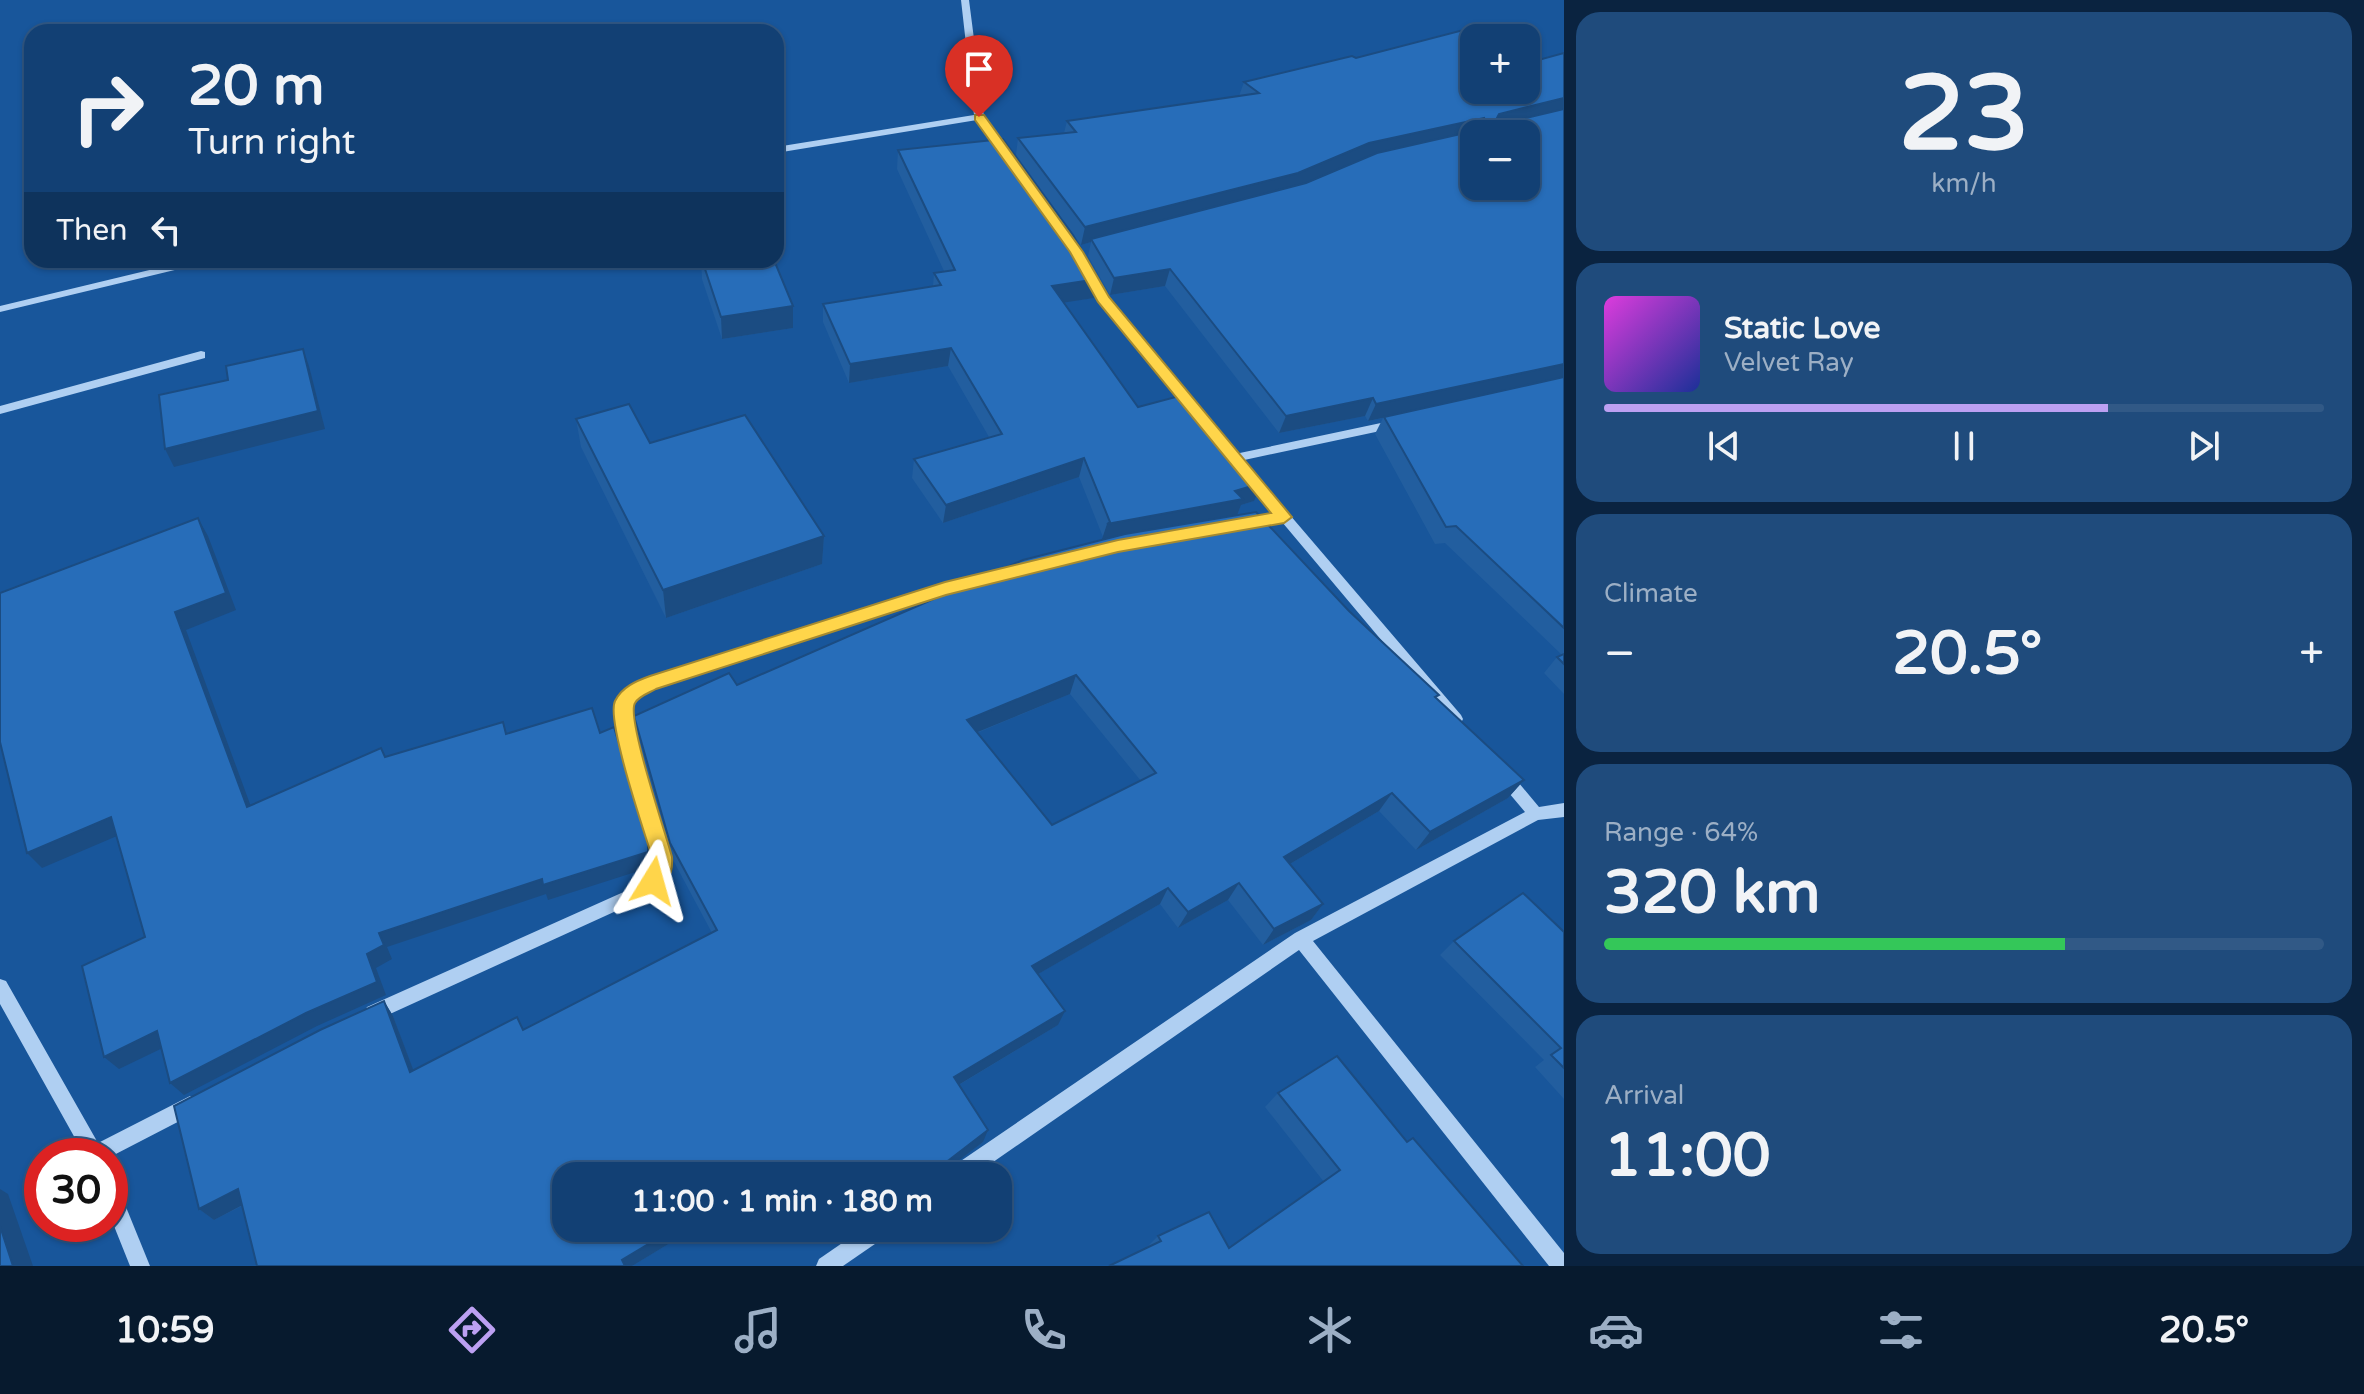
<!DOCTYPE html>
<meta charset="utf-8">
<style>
:root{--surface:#124074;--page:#1f4b7c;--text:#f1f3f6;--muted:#9cafc5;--line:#315986;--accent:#bca0f2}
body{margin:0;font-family:"Varela Round",sans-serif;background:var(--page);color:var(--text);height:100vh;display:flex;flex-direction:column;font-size:30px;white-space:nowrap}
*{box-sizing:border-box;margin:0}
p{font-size:26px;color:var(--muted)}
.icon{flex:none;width:44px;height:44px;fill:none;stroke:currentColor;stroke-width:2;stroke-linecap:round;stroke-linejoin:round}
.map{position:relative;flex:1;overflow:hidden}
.panel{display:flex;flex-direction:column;gap:12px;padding:12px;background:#0a2340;width:800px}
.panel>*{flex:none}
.banner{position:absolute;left:24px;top:24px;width:760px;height:244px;border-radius:24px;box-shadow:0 2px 6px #0004,0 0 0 2px var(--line);background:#124074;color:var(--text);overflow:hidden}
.buttons{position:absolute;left:1460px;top:24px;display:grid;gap:16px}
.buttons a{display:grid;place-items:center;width:80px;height:80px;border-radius:16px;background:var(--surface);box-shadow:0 2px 6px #0004,0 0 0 2px var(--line);font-size:40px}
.speed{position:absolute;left:24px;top:1138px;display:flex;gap:16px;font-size:40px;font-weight:700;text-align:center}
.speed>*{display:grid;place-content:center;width:104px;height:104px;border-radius:50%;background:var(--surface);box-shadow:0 2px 6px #0004,0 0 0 2px var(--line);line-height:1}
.speed .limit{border:12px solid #d22;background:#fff;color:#111}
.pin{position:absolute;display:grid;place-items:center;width:68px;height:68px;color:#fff;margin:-82px -34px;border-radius:50% 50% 50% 0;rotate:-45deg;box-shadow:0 0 8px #0007}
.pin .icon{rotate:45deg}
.me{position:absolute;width:88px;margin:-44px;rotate:8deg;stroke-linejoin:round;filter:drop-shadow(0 0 6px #0008)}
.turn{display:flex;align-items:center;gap:28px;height:168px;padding:0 32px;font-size:36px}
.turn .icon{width:104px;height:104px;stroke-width:2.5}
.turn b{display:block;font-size:56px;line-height:68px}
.then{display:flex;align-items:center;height:76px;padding:0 32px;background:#0003;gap:16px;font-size:30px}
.big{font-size:60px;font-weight:700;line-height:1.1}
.panel .widget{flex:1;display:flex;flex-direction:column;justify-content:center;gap:12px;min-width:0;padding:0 28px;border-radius:24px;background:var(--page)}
.panel .dial{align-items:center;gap:0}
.dial b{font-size:104px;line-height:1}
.song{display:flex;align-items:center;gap:24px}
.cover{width:96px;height:96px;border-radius:12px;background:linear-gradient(135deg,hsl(300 70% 55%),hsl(230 70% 35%))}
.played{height:8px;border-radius:4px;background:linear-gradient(90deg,var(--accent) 70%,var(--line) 70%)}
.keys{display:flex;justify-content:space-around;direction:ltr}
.heat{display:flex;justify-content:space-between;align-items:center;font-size:44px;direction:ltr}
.charge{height:12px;border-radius:6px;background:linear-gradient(90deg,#34c759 64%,var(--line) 0)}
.trip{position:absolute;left:552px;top:1162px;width:460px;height:80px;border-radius:24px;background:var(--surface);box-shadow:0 2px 6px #0004,0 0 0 2px var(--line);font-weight:700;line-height:80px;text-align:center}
.dock{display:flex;height:128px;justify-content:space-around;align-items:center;background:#071a2e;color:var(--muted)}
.dock .icon{width:56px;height:56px}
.dock .on{color:var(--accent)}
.dock b{font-size:36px;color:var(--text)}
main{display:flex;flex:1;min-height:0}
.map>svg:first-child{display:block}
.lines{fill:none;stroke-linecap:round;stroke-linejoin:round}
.minor{fill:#afcff2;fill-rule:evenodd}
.wall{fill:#225e9f;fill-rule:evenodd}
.shaded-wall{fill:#1b4c82}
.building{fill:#276db9;stroke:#1b4c82;stroke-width:2;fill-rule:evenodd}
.route{fill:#ffd54a;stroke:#a68a30;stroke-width:2}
</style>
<main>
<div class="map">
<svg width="1564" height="1266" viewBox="0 0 1564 1266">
<rect width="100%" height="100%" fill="#18569b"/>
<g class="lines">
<g class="minor">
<path d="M961 0H969L984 117 1011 154 1009 156H1003L977 120 776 153V147L974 115Z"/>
<path d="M191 260H209L208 262 0 312V306Z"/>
<path d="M1088 269 1093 272 1108 298 1197 404V410H1189L1099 301 1083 272Z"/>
<path d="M201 351 205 352V358L0 414V406Z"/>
<path d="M1395 420 1399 421 1401 424 1399 427 1235 462 1229 458 1235 454Z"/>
<path d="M1250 472 1254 473 1461 715 1463 719 1461 723 1456 725 1451 723 1282 522 1249 528 1244 526 1243 523 1244 520 1275 514 1244 476Z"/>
<path d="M990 573 997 578 995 582 946 594 734 662 655 688 635 698 630 706 632 730 670 857 668 876 649 896 379 1019 373 1022 367 1019 364 1013 367 1007 637 886 654 868V857L618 730 616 705 625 690 645 680 733 651 945 584Z"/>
<path d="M1503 768 1508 770 1539 807 1564 803V817L1538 820 1313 941 1564 1253V1266H1549L1299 950 973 1176H946L949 1169 1295 933 1525 812 1498 780 1495 775 1498 770Z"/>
<path d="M0 979 6 981 98 1143 190 1096 197 1098 199 1105 197 1112 110 1157 85 1156 0 1004Z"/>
<path d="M110 1182 117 1185 150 1266H130L110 1216Z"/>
<path d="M864 1228H891L888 1235 843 1266H816L819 1259Z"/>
</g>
</g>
<g class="wall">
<path d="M1564 53V694L1544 673 1557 657 1562 655 1445 543 1435 544 1375 434 1383 418 1368 421 1365 416 1279 433 1165 286 1110 295 1088 256 1091 242 1081 245 1016 155 1018 138 1064 133 1067 121 1239 96 1244 82 1356 58 1535 61Z"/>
<path d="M898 150 1094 298 1063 302 1138 407 1254 501 1241 505 1237 515 1349 611 1437 699 1524 780 1508 798 1416 850 1379 811 1290 864 1323 904 1311 920 1263 945 1228 900 1178 928 1160 904 1038 974 1058 1025 959 1085 983 1142 937 1176H566V1228H695L632 1266 242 1206 214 1220 199 1209 384 1001 393 1016 413 1070 523 1030 712 933 673 860 637 735 634 716 737 685 1102 540 1103 537 1079 477 943 523 912 478 914 459 989 437 948 366 849 383 823 322V304L933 286 934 273 944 271 897 169ZM1070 694 1141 781 1052 825 977 733Z"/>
<path d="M701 260H774L793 306V328L722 339 702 279Z"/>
<path d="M576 419 824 536 822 564 666 618 581 447Z"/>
<path d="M1564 932V1099L1535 1067 1544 1060 1440 955 1454 941Z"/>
<path d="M1278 1093 1407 1142 1523 1266 1147 1247 1158 1236 1229 1248 1324 1182 1265 1107Z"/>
</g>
<g class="shaded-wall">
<path d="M1564 98V111L1491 131 1499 114Z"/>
<path d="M1484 118 1476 134 1292 190 1091 239V242L1081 245 1085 227 1369 143Z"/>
<path d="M1170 269 1165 286 1110 295 1114 278Z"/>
<path d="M1098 279 1094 298 1048 305 1052 286Z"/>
<path d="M793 306V328L722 339 721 317Z"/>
<path d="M951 348 948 366 849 383 850 364Z"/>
<path d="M303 349 309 366 325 429 174 467 165 449Z"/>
<path d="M1564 364V379L1368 421 1376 404Z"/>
<path d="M1373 398 1365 416 1279 433 1286 416Z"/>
<path d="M1084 458 1079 477 943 523 946 505Z"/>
<path d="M1262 483 1254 501 1241 505 1236 518 1101 542 1107 524Z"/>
<path d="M198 518 208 536 236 610 186 630 257 823 247 807 175 612Z"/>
<path d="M824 536 822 564 666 618 663 590Z"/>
<path d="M1076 675 1070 694 963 738 967 720Z"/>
<path d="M1524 780 1508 798 1416 850 1430 832Z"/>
<path d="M1392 793 1379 811 1273 874 1284 857Z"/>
<path d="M111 817 124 833 42 868 27 853Z"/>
<path d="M648 842 651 857V867L548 900 546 894 387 947 392 959 376 968 386 995 317 1026 184 1095 170 1083 367 954 379 933Z"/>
<path d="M1239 883 1228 900 1178 928 1188 912Z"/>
<path d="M1168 888 1160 904 1026 981 1032 966Z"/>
<path d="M1323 904 1311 920 1263 945 1274 929Z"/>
<path d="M384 1001 393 1016 419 1085 410 1072Z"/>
<path d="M1065 1011 1058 1025 950 1090 954 1077Z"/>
<path d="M157 1031 171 1044 119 1069 104 1057Z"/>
<path d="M988 1130 983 1142 945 1171 937 1176H931L934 1169Z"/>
<path d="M932 1165 928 1176H914Z"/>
<path d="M839 1169 838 1176H826Z"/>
<path d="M0 1189 8 1194 33 1266H13L0 1226Z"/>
<path d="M238 1189 252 1200 214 1220 199 1209Z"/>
<path d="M675 1228H695L632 1266H625L622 1260Z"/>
</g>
<g class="building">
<path d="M1475 27 1495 38H1474V90H1526V55L1535 61 1564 53V98L1499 114 1497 118 1518 120 1564 109V364L1376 404 1373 398 1286 416 1170 269 1114 278 1091 239 1306 183 1377 153 1483 129 1484 118 1369 143 1298 173 1085 227 1018 138 1076 132 1067 121 1259 93 1244 82 1352 56 1356 58ZM1474 134H1526V186H1474Z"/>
<path d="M1003 139 1073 235 1098 279 1052 286 1138 407 1183 395 1262 483 1235 491 1243 499 1107 524 1110 522 1084 458 946 505 914 459 1002 434 951 348 850 364 823 304 941 285 934 273 955 270 898 150Z"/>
<path d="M702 260H774L793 306 721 317Z"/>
<path d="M303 349 318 411 165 449 159 395 228 380 226 366Z"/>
<path d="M1564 377V628L1456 526 1446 527 1384 417Z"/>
<path d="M629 404 650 443 745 415 824 536 663 590 576 419Z"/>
<path d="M1256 512 1349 611 1439 695 1435 697 1524 780 1430 832 1392 793 1284 857 1323 904 1274 929 1239 883 1188 912 1168 888 1032 966 1065 1011 954 1077 988 1130 949 1160 934 1169 932 1165 914 1176H843L839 1169 826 1176H566V1228H675L622 1260 625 1266H257L238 1189 199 1209 174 1106 320 1030 384 1001 410 1072 517 1017 523 1030 717 930 670 843 634 716 729 673 737 685 1023 560 1125 534ZM1076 675 1156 773 1052 825 967 720Z"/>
<path d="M198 518 226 593 175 612 247 807 381 748 385 757 503 722 506 734 592 708 600 733 614 727 648 842V852L543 885 542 879 379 933 384 945 367 954 377 982 306 1013 170 1083 157 1031 104 1057 82 966 145 937 111 817 27 853 0 742V593Z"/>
<path d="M1564 654V664L1557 657Z"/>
<path d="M1523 893 1564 932V1068L1551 1055 1561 1048 1454 941Z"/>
<path d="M1337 1056 1407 1142 1413 1138 1523 1266H1109L1161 1241 1158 1236 1209 1212 1229 1248 1340 1170 1278 1093Z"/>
<path d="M0 1226 13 1266H0Z"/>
</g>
<path class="route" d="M975 115H984L1083 252 1109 297 1292 517 1284 523 1118 552 946 595 656 689C649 693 639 696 635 703 626 717 666 834 672 857 673 872 669 885 653 891L646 888 643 881 652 868V857C644 831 606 720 615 701 622 687 636 681 650 676L945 582 1118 540 1271 513 1098 302 1070 252 975 120Z"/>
</svg>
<div class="buttons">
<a>+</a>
<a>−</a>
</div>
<div class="speed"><div class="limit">30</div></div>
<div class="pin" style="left:979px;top:117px;background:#d93025"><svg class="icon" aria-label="arrive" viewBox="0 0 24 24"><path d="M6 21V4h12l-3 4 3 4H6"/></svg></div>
<svg class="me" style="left:653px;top:881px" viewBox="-20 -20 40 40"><path d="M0-17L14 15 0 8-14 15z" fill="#ffd54a" stroke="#fff" stroke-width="4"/></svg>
<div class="trip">11:00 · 1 min · 180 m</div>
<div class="banner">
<div class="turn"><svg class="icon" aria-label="right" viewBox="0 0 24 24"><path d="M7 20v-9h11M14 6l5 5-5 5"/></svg><div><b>20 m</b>Turn right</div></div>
<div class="then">Then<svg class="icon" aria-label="left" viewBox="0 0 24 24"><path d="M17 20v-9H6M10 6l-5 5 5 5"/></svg></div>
</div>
</div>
<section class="panel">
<div class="widget dial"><b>23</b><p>km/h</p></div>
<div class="widget">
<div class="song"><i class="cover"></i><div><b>Static Love</b><p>Velvet Ray</p></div></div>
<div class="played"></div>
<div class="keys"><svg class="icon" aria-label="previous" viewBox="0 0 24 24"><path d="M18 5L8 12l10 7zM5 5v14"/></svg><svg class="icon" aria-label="pause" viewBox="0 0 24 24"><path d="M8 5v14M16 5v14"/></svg><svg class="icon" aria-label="next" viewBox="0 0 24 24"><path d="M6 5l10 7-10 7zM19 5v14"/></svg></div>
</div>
<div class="widget"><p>Climate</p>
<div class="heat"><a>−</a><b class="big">20.5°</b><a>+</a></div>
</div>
<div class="widget"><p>Range · 64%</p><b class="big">320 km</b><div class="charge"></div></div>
<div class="widget"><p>Arrival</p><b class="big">11:00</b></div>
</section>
</main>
<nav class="dock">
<b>10:59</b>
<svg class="icon on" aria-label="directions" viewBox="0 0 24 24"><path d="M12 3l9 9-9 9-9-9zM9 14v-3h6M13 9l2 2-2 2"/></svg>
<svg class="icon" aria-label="music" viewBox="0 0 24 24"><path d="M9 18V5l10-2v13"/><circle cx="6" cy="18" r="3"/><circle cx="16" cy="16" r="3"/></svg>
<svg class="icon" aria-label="phone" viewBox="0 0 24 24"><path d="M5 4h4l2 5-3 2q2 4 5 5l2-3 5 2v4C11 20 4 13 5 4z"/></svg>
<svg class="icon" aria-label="climate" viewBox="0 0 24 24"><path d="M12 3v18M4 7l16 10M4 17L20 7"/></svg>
<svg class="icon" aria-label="car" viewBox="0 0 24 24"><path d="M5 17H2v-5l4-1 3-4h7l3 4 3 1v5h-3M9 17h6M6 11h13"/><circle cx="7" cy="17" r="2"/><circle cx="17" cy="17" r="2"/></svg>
<svg class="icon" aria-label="filters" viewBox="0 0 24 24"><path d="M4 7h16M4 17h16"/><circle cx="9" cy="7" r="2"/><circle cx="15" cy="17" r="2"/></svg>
<b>20.5°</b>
</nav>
